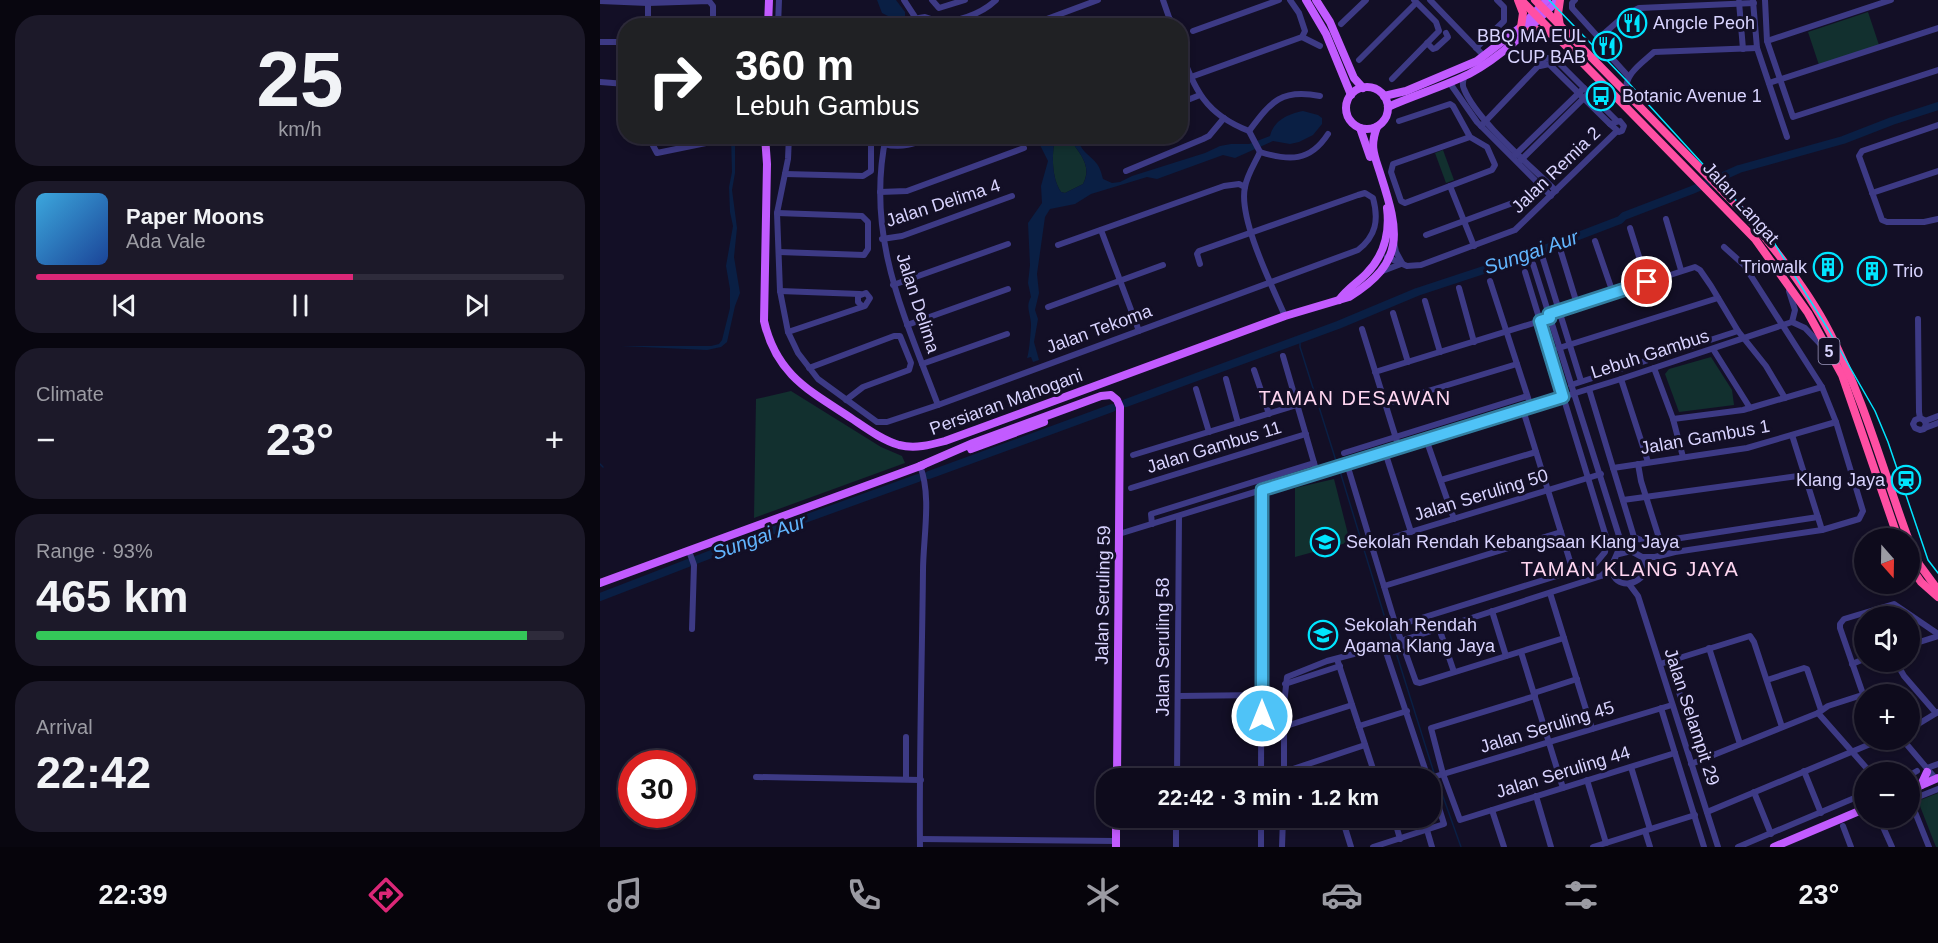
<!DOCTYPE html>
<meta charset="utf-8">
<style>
:root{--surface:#0e0b1c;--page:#1c1929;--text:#f1f3f6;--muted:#9b9ba3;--line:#2e2b3b;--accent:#db2777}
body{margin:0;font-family:Arial,sans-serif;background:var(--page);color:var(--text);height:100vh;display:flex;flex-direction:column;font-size:22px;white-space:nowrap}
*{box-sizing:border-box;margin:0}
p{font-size:20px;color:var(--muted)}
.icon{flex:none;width:33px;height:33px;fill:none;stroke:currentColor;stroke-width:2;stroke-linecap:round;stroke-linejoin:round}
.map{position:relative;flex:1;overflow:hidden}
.details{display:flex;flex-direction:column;gap:15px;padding:15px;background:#08060f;width:600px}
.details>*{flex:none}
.guide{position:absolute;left:18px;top:18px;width:570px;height:126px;border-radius:24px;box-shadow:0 3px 9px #0003,0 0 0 2px var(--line);background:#202124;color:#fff;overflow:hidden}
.needle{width:39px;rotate:160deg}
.tools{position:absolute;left:1254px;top:528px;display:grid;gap:12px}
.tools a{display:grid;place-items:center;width:66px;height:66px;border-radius:50%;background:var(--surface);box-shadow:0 3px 9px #0003,0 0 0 2px var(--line);font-size:30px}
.speed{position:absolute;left:18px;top:750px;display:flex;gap:12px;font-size:30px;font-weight:700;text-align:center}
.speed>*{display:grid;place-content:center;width:78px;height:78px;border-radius:50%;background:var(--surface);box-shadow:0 3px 9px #0003,0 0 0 2px var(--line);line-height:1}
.speed .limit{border:9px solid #d22;background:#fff;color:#111}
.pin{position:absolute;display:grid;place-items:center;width:51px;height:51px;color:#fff;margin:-26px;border:3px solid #fff;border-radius:50%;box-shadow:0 2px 6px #0007}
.me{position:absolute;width:66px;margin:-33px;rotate:0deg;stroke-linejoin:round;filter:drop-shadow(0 0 4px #0008)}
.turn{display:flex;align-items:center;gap:21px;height:126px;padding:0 18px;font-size:27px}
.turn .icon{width:78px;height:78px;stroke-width:2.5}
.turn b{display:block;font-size:42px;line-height:51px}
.big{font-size:45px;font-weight:600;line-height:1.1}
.details .card{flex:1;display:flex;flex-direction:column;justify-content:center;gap:9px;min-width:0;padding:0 21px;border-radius:24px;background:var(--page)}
.details .dial{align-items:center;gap:0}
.dial b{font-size:78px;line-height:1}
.song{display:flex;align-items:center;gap:18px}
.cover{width:72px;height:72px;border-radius:9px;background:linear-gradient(135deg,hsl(200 70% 55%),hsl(220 70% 35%))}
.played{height:6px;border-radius:3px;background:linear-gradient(90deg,var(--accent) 60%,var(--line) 60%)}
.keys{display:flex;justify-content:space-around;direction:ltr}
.heat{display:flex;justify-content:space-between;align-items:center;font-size:33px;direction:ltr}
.charge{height:9px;border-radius:4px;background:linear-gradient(90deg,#34c759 93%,var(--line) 0)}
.trip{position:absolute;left:496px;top:768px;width:345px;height:60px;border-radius:24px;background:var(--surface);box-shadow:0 3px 9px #0003,0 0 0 2px var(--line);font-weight:600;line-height:60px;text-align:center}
.dock{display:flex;height:96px;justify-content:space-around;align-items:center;background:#06040b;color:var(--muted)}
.dock .icon{width:42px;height:42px}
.dock .active{color:var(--accent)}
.dock b{font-size:27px;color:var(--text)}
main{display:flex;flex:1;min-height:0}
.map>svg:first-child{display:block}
.green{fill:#12302f}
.water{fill:#0a1f44}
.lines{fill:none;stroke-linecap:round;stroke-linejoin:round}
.stream{stroke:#0a1f44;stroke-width:1.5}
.river{stroke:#0a1f44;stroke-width:8}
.minor{stroke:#3d3a85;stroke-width:6}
.major{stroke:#c25bff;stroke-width:8}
.highway{stroke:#ff4fa3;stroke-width:8}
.tram{stroke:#00e5ff;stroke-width:1.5}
.route-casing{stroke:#337fa1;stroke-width:15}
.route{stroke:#4fc3f7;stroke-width:10}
.labels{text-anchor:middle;stroke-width:6;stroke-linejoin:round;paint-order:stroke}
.shield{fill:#130f26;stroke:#9e99be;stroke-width:1.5}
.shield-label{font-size:16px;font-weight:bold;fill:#d9d4ff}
.poi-label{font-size:18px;fill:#d9d4ff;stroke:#130f26;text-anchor:start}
.street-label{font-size:18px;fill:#d9d4ff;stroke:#130f26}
.water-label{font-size:20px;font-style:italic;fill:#62b6ff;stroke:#130f26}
.neighbourhood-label{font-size:20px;letter-spacing:1.5px;fill:#ffd6f0;stroke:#130f26}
</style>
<main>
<section class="details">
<div class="card dial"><b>25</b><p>km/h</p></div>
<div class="card">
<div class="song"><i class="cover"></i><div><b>Paper Moons</b><p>Ada Vale</p></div></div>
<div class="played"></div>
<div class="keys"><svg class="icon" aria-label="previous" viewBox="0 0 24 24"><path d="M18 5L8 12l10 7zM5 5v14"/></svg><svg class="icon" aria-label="pause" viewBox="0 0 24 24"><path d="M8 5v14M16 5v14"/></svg><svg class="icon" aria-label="next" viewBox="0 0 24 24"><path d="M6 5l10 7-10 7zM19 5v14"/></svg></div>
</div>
<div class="card"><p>Climate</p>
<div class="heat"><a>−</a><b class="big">23°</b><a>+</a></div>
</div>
<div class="card"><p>Range · 93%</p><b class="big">465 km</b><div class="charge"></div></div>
<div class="card"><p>Arrival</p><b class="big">22:42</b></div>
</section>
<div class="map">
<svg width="1338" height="847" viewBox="0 0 1338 847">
<rect width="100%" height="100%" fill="#130f26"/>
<g class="green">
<path d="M1268 12 1279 45 1219 65 1208 32Z"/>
<path d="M455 137H468C479 152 493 166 483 184L465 193 461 192C451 177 452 154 455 137Z"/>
<path d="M843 150 854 180 846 183 835 153Z"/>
<path d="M1111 357 1132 390 1134 405 1079 412 1065 374 1069 369Z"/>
<path d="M191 391 281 447 302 456 305 463 154 518 156 399Z"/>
<path d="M734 479 750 542 695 557V488Z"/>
<path d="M1338 793V847H1336L1318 801Z"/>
</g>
<g class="water">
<path d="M277 0H296L305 12V25H293L290 17 282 13Z"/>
<path d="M703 111 718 115 722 118V124L713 135 699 142 690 144 673 141 635 158 623 155 557 179 547 177 491 194 475 204 450 209 445 217 437 274 439 293 435 310 438 319 434 342 439 360 433 362 431 357 427 358C429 355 431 330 431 325 431 314 425 307 431 297L428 283 430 265 428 223 442 203 441 186 448 161 437 139 439 137H455C452 153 451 177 461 192L465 193 483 184C493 166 479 152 468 137 479 138 478 144 485 152 495 162 499 162 503 179L512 183 520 182 532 176 605 153 620 146 631 144H649L670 136C674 120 688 114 703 111Z"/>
<path d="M131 137H135V173L132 190 137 228 134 257 140 293 135 306 127 342 121 347 107 350 21 346H111L119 344 122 340 130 308V289L126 266 133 226 130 212 129 187 132 172Z"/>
</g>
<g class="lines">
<g class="stream">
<path d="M700 338V347L737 464"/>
<path d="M0 464 3 467"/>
<path d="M739 468 792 641"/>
<path d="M794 646 834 773"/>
<path d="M836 777 861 847"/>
</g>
<g class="river">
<path d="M526 403 738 325 817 292 920 258 934 250 947 248 1020 220 1024 216 1092 190 1139 169 1243 140 1292 121 1338 106"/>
<path d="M329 475 512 408"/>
<path d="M0 597 166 533 318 478"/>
</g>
<g class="minor">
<path d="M304 0 317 20"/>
<path d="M332 0 339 8 365 0"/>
<path d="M563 0 572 26"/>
<path d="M830 0 884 56"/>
<path d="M975 0 972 3V8L999 38 1000 45 1028 76"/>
<path d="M1165 0 1167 41 1193 117 1338 70"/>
<path d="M0 1 48 3 109 1 113 6V26"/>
<path d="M1153 1 1157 48 1187 137"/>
<path d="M1139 2 1143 49"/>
<path d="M334 24C357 21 379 16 396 0"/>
<path d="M741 24 766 0"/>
<path d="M48 26V0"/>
<path d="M178 26 179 0"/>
<path d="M314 26 319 18 325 17 331 19 334 26"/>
<path d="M428 26 498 0"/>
<path d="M551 26 570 19"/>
<path d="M593 31 679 0"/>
<path d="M702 37 720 46"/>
<path d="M999 38 1024 16 1039 8 1154 3"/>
<path d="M1167 41 1291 0"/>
<path d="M0 42H26"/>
<path d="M827 43 833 49 836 48 848 37 846 33"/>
<path d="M876 48 904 21V7L897 0"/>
<path d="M580 49C595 90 605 114 649 131"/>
<path d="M759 60 816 3"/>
<path d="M940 66 949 64 1010 124"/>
<path d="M865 76C863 80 862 85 864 89 877 121 930 165 956 191"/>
<path d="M591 77 702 37 705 31 699 13 690 0"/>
<path d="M792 79 839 31 836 22 814 0"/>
<path d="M0 82 26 84"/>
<path d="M849 82 877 122 951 196"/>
<path d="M1169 83 1338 28"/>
<path d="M1026 93C1024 74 1041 64 1054 52L1157 48"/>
<path d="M580 103 600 95"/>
<path d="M799 121 850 104 853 106 870 137 887 147 895 165 892 170 805 203 801 201 791 172 793 164 870 137"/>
<path d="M1020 121 1024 126 1022 131 1019 132 1010 124Z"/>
<path d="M1338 125 1262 151 1259 156 1282 220 1287 222H1324L1338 219"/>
<path d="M881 126 946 58H951L957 61 1017 121"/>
<path d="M649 131C671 102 681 88 720 96"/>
<path d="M649 131 660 152"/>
<path d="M48 136 57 153 140 136"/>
<path d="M189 136 188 159 177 213 180 291 188 332 198 353 218 379 277 422H287L338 405 758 250C776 236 779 220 773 198L765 193 758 195 599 251 597 254 600 264"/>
<path d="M286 136C265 236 304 315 338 405"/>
<path d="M284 144C303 149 316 143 334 136"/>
<path d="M660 152C655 163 647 175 645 187 638 218 672 286 685 316"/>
<path d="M660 152C689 161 710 162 728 134"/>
<path d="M915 155 984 88"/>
<path d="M921 160 989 93"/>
<path d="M526 171 603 139 609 136 624 118"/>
<path d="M185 174 263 176 271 171V143L269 139 217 136"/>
<path d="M850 186 874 246"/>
<path d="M280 192 307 191 424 148"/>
<path d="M1272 193 1338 171"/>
<path d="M177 213 262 216 268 222V249L264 255 179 252"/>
<path d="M1066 219 1081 270"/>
<path d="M1030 228 1047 282"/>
<path d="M501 230 539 331"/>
<path d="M826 235 926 198"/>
<path d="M282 239 302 236 412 196"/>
<path d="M995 241 1013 293"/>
<path d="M794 242 796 252 802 263"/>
<path d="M458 245 624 186 639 184 645 187"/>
<path d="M961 252 977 304"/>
<path d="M787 257 807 266 821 265 915 230 1017 131"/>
<path d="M943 259 981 381"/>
<path d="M933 264 1020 539C1021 554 1011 559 1012 570 1015 590 1040 586 1046 570L1042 557 1031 551 1019 554"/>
<path d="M780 272 801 264"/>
<path d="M890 281 931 407"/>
<path d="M293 285 408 244"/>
<path d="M859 288 874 342"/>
<path d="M180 291 260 294"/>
<path d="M1189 291 1195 310 1192 322"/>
<path d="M825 301 840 352"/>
<path d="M448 307 563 265"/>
<path d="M793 313 808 362"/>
<path d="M949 314 1095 267 1100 270 1111 286 1138 331 1166 366 1185 398"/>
<path d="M1318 319 1319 412 1320 418 1324 420 1326 424 1324 429 1320 430 1315 428 1313 424 1315 420 1320 418"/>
<path d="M307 325 408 289"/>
<path d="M762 329 799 448"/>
<path d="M188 332 265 306 270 298 266 293 258 296V302L262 306"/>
<path d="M959 348 1118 298"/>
<path d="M1113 349 1150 408"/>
<path d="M683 356 717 473"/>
<path d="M322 364 407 334"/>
<path d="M209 368 294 336H300L311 363 309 370 263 387 246 400"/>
<path d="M1054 368 1073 419 1083 457"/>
<path d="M654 370 669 414"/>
<path d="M775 372 950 318"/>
<path d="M626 379 638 423"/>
<path d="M1021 379 1048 462"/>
<path d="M971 385 1138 331"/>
<path d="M596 389 609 432"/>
<path d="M989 389 1034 537 1048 543 1218 517"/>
<path d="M785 404 917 364"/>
<path d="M923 410 973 571"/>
<path d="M1073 419 1143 410 1222 387"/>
<path d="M1325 421 1338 416"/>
<path d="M1325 428 1338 423"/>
<path d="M1192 435 1222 530"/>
<path d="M826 439 854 519"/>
<path d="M785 452 811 532"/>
<path d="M744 453 927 396"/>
<path d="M533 455 697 405"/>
<path d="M747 464 796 626 816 682 820 683 964 638"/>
<path d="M1038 464 1041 481 1060 541"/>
<path d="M1013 468 1147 448 1236 422"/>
<path d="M841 480 936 452"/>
<path d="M531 488 706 434"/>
<path d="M1023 500 1205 475"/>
<path d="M552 524 551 514 714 463"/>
<path d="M519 534 1021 379 1192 322 1205 328 1223 347"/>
<path d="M771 544 1001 474"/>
<path d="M89 551 94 565 92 629"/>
<path d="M1042 557H1055L1075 552 1222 530 1259 519 1263 511 1236 422 1222 387 1144 265 1124 247"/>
<path d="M1029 584 1038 596 1118 847"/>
<path d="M784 586 961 532"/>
<path d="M950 593 992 729"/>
<path d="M892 611 906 656"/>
<path d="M796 626 995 564 1005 552 1007 540 925 272"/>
<path d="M839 628 854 672"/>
<path d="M1310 645 1338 636"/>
<path d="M784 646 828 778"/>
<path d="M1109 648 1140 744"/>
<path d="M921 652 963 788"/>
<path d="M737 659 776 778"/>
<path d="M1069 661 1101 760"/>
<path d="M1296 662 1304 676 1336 713"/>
<path d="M1060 664 1150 636 1154 642 1182 727"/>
<path d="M1252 664 1264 659"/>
<path d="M1167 680 1204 668 1207 669 1221 710"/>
<path d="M685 684 740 666"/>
<path d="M934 693 977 679"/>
<path d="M579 696 662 695"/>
<path d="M935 696 831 728 843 774 860 820 1075 753"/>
<path d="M1264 697 1240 628V624L1244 619 1294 604 1338 634"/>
<path d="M1061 708 1104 847"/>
<path d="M1218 713 1270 772"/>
<path d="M759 726 807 711"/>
<path d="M683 727 752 705"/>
<path d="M1310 729 1338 712"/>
<path d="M1303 740 1336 779"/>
<path d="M1091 764 1218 713 1228 706 1259 696"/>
<path d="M1031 767 1050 829"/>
<path d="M1327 768 1338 764"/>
<path d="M1204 771 1221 813"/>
<path d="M684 772 765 745"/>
<path d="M1310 775 1317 771"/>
<path d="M156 777 321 780"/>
<path d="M577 778 579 516"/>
<path d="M661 778 662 490"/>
<path d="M684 778V704L687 677 727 661 788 645 1001 576 1012 566"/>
<path d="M830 778 1072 705"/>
<path d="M306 779V737"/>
<path d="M987 780 1006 843"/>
<path d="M1154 792 1171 834"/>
<path d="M936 796 951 847"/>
<path d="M892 810 904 847"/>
<path d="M1107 812 1280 740"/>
<path d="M742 818 751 847"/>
<path d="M794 818 800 839"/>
<path d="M1279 818 1292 847"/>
<path d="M683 824 705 818"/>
<path d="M1243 826 1251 847"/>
<path d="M827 830 832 847"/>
<path d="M1045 831 1050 847"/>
<path d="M320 839 516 841"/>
<path d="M320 847C319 755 322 663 323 571 323 538 332 496 320 466"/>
<path d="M576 847V818"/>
<path d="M661 847V818"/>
<path d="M682 847 683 818"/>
<path d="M773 847 844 824 831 782"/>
<path d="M993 847 1095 815"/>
<path d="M1138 847 1264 794"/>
<path d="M1329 847 1311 802 1313 799 1338 789"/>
</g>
<g class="major">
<path d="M706 0 726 34 751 95"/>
<path d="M716 0 730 22 754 78 763 88"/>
<path d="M168 26 169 0"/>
<circle cx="767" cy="108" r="21"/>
<path d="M784 96 806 91 877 61 921 27 947 0"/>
<path d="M788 107C814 95 843 87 869 74 903 56 931 27 958 0"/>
<path d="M760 128 770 157"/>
<path d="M165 136 167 164 164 321C176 374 208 390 251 418 266 428 282 440 299 445 315 449 330 445 345 441L685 316 749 297C806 262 799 232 781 176 775 156 769 148 777 127"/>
<path d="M739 300C747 289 757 283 766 274 784 256 790 232 787 208"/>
<path d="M371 449 444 422"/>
<path d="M320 466 373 443 501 396 511 395 517 400 520 407 517 778"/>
<path d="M0 583 323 465"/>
<path d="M1321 785 1327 772"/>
<path d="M1310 790 1338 778"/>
<path d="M516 847V818"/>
<path d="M1174 847 1264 809"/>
</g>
<g class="highway">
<path d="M918 0 923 13 921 27"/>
<path d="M921 0 1155 239 1208 313 1242 375 1298 538"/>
<path d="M935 0 1146 215C1177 251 1208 290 1230 333 1264 399 1283 470 1308 538"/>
<path d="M960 26 958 14 960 0"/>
<path d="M925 32 938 30 954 35"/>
<path d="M1310 544 1319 564 1338 590"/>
<path d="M1310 566 1321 582 1338 597"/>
</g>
<path class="tram" d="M949 0 1026 80 1173 241 1228 329 1275 411 1288 442 1328 560 1338 573"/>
</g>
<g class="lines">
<g class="route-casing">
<path id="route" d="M662 716V490L963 397 940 321 950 318 949 314 1047 282"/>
</g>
<use href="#route" class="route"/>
</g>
<defs>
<g id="restaurant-ring" transform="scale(1.5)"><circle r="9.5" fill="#130f26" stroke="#00e5ff" stroke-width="1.5"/><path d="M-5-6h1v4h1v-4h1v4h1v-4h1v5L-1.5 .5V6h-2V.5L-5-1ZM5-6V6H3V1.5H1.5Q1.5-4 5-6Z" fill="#00e5ff"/></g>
<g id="bus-ring" transform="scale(1.5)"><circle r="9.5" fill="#130f26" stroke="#00e5ff" stroke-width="1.5"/><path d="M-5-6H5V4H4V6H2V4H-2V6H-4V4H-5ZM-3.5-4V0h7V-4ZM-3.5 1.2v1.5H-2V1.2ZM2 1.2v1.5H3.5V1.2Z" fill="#00e5ff"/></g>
<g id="building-ring" transform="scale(1.5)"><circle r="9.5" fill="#130f26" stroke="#00e5ff" stroke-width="1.5"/><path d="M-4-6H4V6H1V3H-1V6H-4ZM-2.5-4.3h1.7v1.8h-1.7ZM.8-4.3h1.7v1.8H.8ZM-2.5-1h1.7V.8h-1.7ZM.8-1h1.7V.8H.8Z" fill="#00e5ff"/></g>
<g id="station-ring" transform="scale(1.5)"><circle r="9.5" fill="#130f26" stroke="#00e5ff" stroke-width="1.5"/><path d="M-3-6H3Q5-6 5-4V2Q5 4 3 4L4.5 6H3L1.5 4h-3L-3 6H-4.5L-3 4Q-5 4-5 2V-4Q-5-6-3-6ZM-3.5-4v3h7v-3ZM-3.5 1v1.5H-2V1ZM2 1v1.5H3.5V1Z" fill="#00e5ff"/></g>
<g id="school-ring" transform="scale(1.5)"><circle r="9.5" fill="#130f26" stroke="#00e5ff" stroke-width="1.5"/><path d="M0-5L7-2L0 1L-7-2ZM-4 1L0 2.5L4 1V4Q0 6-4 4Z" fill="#00e5ff"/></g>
</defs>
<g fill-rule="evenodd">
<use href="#restaurant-ring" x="1032" y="23"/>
<use href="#restaurant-ring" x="1007" y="46"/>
<use href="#bus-ring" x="1001" y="96"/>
<use href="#building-ring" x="1228" y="267"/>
<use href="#building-ring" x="1272" y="271"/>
<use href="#station-ring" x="1306" y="480"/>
<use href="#school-ring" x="725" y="542"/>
<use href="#school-ring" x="723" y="635"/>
</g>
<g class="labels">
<rect class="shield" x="1218.5" y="338" width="21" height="26" rx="4.5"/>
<g class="shield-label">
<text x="1229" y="357">5</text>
</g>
<g class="poi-label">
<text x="1053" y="29">Angcle Peoh</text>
<text x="986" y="42" text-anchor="end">BBQ MA EUL<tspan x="986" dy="21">CUP BAB</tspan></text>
<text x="1022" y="102">Botanic Avenue 1</text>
<text x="1207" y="273" text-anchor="end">Triowalk</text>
<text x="1293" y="277">Trio</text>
<text x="1285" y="486" text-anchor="end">Klang Jaya</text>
<text x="746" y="548">Sekolah Rendah Kebangsaan Klang Jaya</text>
<text x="744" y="631">Sekolah Rendah<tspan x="744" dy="21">Agama Klang Jaya</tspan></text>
</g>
<g class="street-label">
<text transform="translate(956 170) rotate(-44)" y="6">Jalan Remia 2</text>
<text transform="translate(343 203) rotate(-18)" y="6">Jalan Delima 4</text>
<text transform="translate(1141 203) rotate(48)" y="6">Jalan Langat</text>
<text transform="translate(318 303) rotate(72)" y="6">Jalan Delima</text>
<text transform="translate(499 329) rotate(-20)" y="6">Jalan Tekoma</text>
<text transform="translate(1050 354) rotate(-18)" y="6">Lebuh Gambus</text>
<text transform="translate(406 402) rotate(-20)" y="6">Persiaran Mahogani</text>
<text transform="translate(1105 437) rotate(-10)" y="6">Jalan Gambus 1</text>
<text transform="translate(614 447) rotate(-17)" y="6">Jalan Gambus 11</text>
<text transform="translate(881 495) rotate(-17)" y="6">Jalan Seruling 50</text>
<text transform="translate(503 595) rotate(-89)" y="6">Jalan Seruling 59</text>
<text transform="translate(563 647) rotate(-90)" y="6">Jalan Seruling 58</text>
<text transform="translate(1092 717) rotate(72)" y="6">Jalan Selampit 29</text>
<text transform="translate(947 727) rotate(-17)" y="6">Jalan Seruling 45</text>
<text transform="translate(963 772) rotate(-17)" y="6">Jalan Seruling 44</text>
</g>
<g class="water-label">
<text transform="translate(931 252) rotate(-19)" y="7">Sungai Aur</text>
<text transform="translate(159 537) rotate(-20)" y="7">Sungai Aur</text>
</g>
<g class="neighbourhood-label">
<text x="755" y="405">TAMAN DESAWAN</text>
<text x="1030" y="576">TAMAN KLANG JAYA</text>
</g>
</g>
</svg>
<div class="tools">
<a><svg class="needle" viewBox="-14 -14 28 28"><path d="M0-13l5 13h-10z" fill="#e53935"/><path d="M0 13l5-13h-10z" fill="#9b9ba3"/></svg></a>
<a><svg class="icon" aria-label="sound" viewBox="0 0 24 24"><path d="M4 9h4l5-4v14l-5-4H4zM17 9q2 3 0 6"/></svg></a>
<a>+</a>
<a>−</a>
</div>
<div class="speed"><div class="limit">30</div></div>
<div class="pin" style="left:1047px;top:282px;background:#d93025"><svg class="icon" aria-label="arrive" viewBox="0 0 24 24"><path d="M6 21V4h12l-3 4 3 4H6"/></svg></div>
<svg class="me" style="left:662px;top:716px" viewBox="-20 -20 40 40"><circle r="17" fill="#4fc3f7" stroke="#fff" stroke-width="3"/><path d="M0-11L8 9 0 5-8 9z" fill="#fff"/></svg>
<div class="trip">22:42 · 3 min · 1.2 km</div>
<div class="guide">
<div class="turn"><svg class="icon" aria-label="right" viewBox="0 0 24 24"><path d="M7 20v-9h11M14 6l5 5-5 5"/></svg><div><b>360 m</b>Lebuh Gambus</div></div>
</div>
</div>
</main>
<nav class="dock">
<b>22:39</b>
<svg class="icon active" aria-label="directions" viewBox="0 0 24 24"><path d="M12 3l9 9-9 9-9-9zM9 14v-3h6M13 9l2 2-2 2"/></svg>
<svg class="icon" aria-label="music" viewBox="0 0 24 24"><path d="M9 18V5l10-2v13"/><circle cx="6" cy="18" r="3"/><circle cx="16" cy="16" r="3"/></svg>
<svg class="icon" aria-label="phone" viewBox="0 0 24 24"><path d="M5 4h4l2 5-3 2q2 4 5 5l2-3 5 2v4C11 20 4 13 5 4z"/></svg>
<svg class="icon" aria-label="climate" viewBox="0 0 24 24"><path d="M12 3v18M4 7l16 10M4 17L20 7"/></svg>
<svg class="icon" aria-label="car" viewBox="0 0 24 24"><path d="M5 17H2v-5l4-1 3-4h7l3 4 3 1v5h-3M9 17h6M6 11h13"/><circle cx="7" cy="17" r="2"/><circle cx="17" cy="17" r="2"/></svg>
<svg class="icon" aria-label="filters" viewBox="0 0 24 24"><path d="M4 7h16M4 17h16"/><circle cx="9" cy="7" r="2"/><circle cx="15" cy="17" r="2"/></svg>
<b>23°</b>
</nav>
